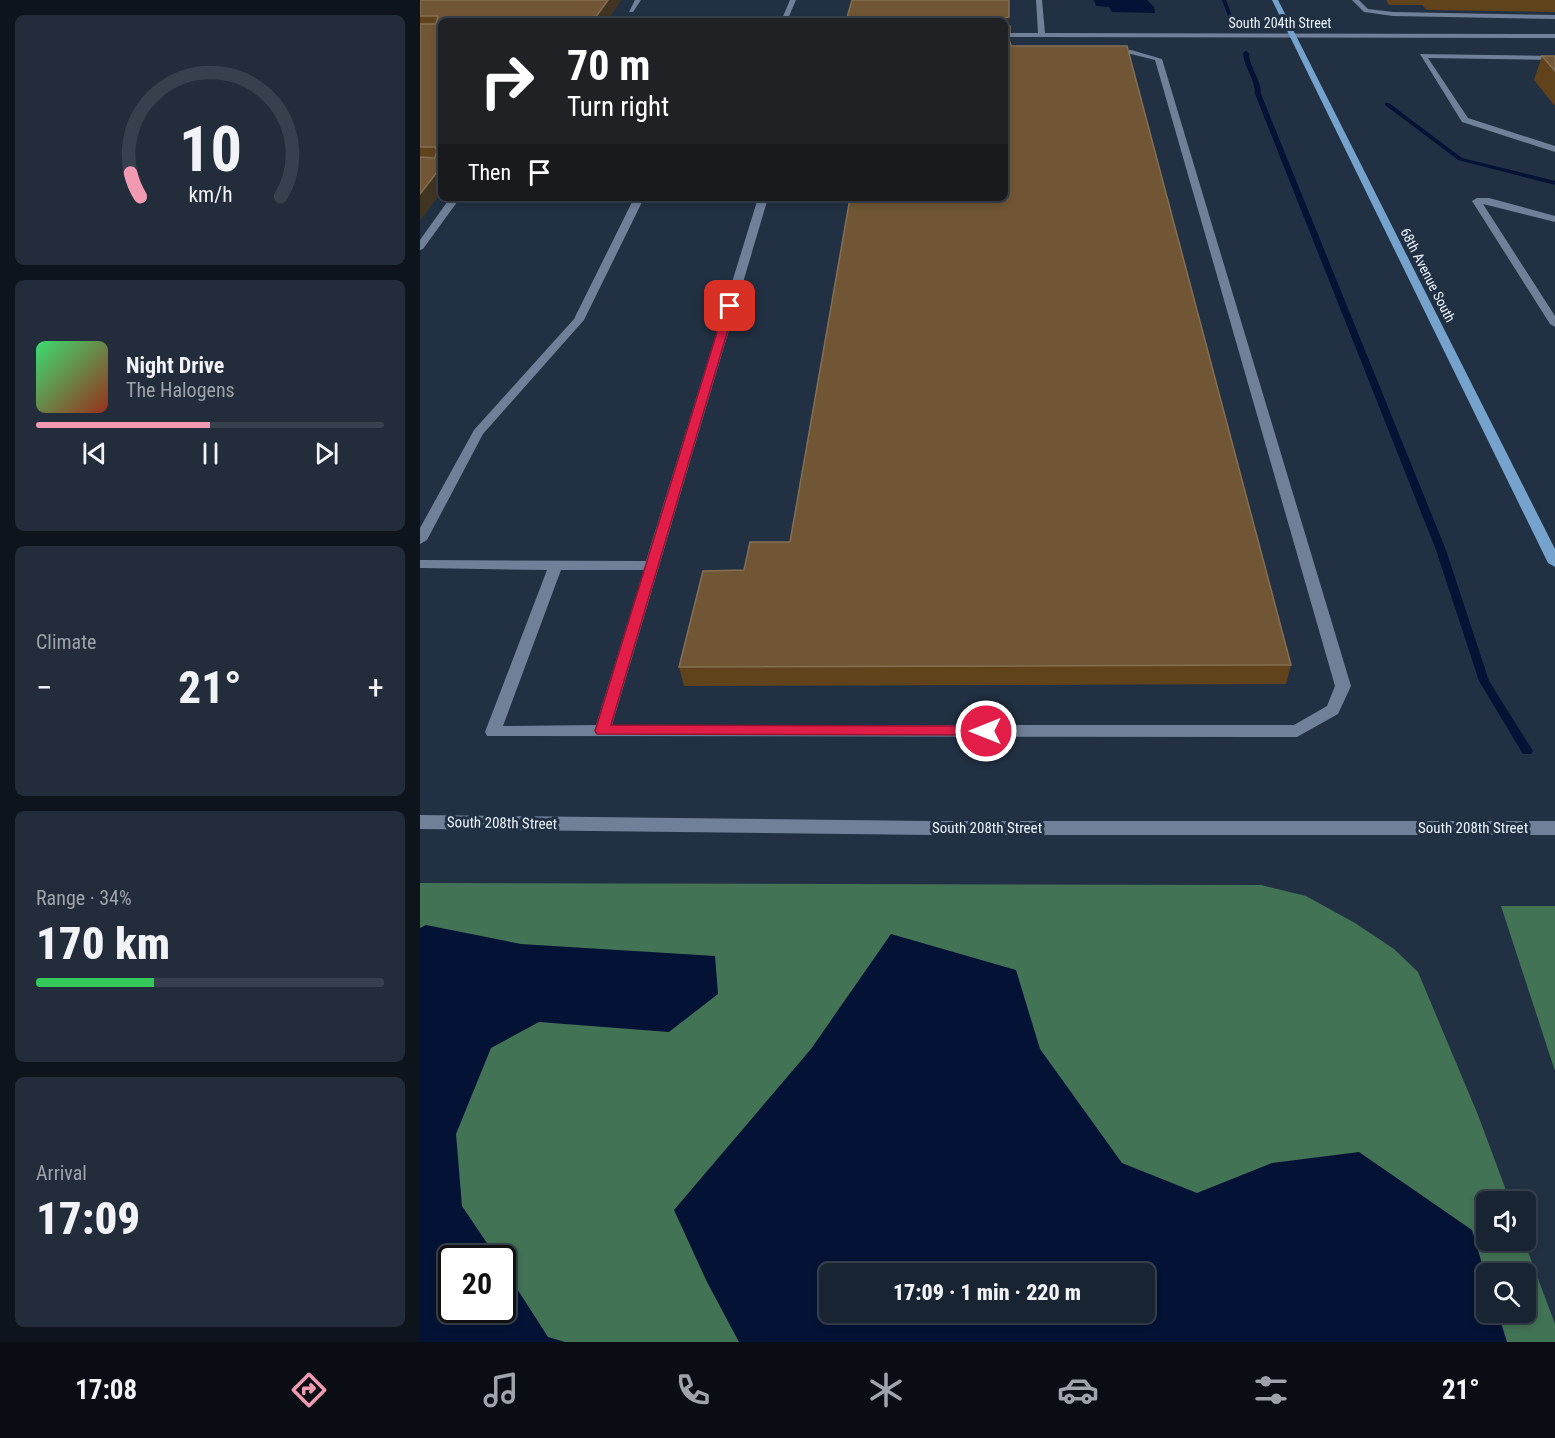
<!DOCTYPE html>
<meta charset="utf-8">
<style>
:root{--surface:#192432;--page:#222c3a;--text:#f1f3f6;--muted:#9fa4ac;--line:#37414d;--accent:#f19ab2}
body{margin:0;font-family:"Roboto Condensed",sans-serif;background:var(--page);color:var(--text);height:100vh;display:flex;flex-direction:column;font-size:22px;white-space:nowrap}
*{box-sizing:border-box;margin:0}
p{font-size:20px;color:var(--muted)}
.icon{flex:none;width:33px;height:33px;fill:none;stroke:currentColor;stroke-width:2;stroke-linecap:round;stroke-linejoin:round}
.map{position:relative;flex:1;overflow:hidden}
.panel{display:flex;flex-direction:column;gap:15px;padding:15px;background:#0e141c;width:420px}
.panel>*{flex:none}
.guide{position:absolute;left:18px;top:18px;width:570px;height:183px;border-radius:9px;box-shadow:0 3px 9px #0003,0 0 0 2px var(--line);background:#202124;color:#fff;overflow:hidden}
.fabs{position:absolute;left:1056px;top:1191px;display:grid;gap:12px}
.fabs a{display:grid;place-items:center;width:60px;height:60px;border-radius:9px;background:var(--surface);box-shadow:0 3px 9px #0003,0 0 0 2px var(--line);font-size:30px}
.speed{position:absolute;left:18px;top:1245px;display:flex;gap:12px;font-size:30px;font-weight:700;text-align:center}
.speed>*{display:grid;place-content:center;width:78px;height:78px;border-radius:50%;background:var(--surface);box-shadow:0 3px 9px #0003,0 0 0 2px var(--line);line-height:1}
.speed .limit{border:3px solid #111;border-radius:9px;background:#fff;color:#111}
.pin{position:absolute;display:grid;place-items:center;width:51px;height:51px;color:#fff;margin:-26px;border-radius:12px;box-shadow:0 3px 9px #0006}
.me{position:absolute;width:66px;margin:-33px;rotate:270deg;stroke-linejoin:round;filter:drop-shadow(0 0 4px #0008)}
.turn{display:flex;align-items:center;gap:21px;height:126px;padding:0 30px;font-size:27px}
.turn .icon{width:78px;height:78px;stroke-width:2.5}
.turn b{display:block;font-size:42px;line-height:51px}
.then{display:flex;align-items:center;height:57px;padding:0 30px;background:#0003;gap:12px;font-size:22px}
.big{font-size:45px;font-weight:800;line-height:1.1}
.panel .card{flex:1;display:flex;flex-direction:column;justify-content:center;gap:9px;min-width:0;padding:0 21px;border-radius:9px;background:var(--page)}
.panel .dial{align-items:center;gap:0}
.dial svg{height:156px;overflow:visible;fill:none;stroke:var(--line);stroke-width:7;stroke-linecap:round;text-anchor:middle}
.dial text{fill:var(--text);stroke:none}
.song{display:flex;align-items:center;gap:18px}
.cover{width:72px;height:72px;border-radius:9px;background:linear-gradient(135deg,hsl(140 70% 55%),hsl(10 70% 35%))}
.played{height:6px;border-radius:3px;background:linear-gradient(90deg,var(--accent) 50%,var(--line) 50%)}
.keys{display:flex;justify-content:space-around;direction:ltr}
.heat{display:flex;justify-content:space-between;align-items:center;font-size:33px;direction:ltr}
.charge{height:9px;border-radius:4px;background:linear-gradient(90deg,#34c759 34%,var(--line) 0)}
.trip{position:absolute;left:399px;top:1263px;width:336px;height:60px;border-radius:9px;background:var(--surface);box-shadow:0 3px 9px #0003,0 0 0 2px var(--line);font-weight:800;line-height:60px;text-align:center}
.tab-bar{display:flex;height:96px;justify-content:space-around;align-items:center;background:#0a0e14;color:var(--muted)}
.tab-bar .icon{width:42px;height:42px}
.tab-bar .selected{color:var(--accent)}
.tab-bar b{font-size:27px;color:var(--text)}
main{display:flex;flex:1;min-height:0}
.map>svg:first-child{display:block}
.forest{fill:#427355;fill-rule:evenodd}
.water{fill:#041235;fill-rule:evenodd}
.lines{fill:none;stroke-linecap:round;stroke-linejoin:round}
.stream{fill:#041235;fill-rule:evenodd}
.minor{fill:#6f8098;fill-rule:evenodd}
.major{fill:#75a3cd;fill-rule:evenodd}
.wall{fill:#61431b}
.shaded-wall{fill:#413421}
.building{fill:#705634;stroke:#846f54;stroke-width:1.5}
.route{fill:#e11d48;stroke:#92132f;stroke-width:1.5}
.labels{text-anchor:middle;stroke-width:6;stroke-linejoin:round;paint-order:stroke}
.far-street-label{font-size:14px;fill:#ecf4ff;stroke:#213043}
.street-label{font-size:15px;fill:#ecf4ff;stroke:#213043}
</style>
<main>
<section class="panel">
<div class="card dial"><svg viewBox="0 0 100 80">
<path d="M14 69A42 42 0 1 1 86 69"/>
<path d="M14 69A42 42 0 0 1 9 57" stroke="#f19ab2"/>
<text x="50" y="56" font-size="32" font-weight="700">10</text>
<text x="50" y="72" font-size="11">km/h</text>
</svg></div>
<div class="card">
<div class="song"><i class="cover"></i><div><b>Night Drive</b><p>The Halogens</p></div></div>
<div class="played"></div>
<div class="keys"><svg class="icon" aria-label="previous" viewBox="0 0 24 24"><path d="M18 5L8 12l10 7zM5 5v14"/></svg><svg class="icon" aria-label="pause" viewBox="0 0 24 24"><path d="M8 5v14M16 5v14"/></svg><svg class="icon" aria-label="next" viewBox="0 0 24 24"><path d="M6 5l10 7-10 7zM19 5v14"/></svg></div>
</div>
<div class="card"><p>Climate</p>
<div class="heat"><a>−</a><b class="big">21°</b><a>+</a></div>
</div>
<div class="card"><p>Range · 34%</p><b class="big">170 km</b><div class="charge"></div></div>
<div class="card"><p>Arrival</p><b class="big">17:09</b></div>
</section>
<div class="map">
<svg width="1135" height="1342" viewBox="0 0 1135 1342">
<rect width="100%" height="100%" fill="#213043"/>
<g class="forest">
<path d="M0 883 841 885 886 896 935 923 974 949 998 972 1058 1115 1090 1201 1066 1202V1240L1104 1241 1135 1324V1342H0ZM32 1258H82V1310H32ZM410 1274H724V1312H410ZM1066 1274H1106V1312H1066Z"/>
<path d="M1081 906H1135V1071Z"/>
</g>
<g class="water">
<path d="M674 0H727L734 7 735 13 692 12 689 7 676 6Z"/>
<path d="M6 925 101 944 295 956 298 994 249 1032 119 1022 71 1048 36 1134 42 1206 77 1258H32V1310H82L83 1267 128 1337 145 1342H0V928Z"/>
<path d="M471 934 596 970 620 1049 702 1163 777 1193 852 1163 939 1152 1052 1230 1066 1277V1312L1078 1313 1087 1342H319L287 1282 254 1210 391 1049ZM410 1274H724V1312H410Z"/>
</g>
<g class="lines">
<g class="stream">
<path d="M802 0H806L814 22 810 21Z"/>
<path d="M826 51 829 53C829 68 841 78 841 94L1026 550 1069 681 1111 748 1113 751 1111 754H1103L1059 681 1016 550 835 94C835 78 824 68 823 53Z"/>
<path d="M965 103H969L1042 158 1135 181V185L1038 160 965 105Z"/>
</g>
<g class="minor">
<path d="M215 0H221L213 12H209Z"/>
<path d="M370 0H376L367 21H361Z"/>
<path d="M616 0H622L625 33 1135 34V38L585 37V33H618Z"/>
<path d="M932 0H939L948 9 973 12 1135 15V19L973 16 944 12Z"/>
<path d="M690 50H711L742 59 931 686 918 714 877 737 67 736 65 732 127 570 0 568V560L226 561 338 198H348L192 725H874L907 706 915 686 735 60 711 54H687ZM141 570H224L176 725 83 726Z"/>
<path d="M1000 54 1135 56V60L1008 58 1048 118 1135 146V152L1042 122Z"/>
<path d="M30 198H40L3 249 0 250V240Z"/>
<path d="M214 198H224L164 320 63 434 7 540 0 544V528L54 430 154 319Z"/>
<path d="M1069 198 1135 216V222L1063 204 1135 316V327L1130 324 1052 201 1057 198Z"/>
<path d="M0 815 510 821H1135V835H510L0 829Z"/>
</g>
<path class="major" d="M852 0H858L1135 549V567L1128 563Z"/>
</g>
<g class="wall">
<path d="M0 0H201L187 21H21V192L0 220Z"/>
<path d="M966 0H1135V12L1007 10 1002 5H969Z"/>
<path d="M589 25 591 46 871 665 866 684 264 686 259 667 324 570 370 542Z"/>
<path d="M1122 56H1135V106L1114 80Z"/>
</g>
<g class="shaded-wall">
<path d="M188 0H201L187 21H173Z"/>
<path d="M589 17V31H585V21H583L584 18Z"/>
<rect x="585" y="34" width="5" height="14"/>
<path d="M21 167V192L0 220V194Z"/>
</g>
<g class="building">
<path d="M0 0H188L173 21H21V167L0 194V157L15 158 17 150 15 147H0V24H16L18 16H0Z"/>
<path d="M432 0H589V17L584 18 583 21H426Z"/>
<path d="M585 24 590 26V34H585Z"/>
<path d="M585 42H590L591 46H707L871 665 259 667 283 571 324 570 330 542H370L430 198H585Z"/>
<path d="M1122 56H1135V71Z"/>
</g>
<path class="route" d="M310 303 315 306 191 725 566 726 571 727 573 731 571 735 177 734 175 731 305 306Z"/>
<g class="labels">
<g class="far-street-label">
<text x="860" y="28">South 204th Street</text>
<text transform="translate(1008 275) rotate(63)" y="5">68th Avenue South</text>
</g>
<g class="street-label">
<text transform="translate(82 823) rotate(1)" y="5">South 208th Street</text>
<text x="567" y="833">South 208th Street</text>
<text x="1053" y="833">South 208th Street</text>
</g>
</g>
</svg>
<div class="fabs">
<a><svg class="icon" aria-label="sound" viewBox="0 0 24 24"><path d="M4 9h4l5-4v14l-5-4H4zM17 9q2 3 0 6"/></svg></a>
<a><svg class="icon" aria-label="search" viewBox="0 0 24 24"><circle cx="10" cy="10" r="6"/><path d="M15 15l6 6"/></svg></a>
</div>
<div class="speed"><div class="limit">20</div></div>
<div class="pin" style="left:310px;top:306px;background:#d93025"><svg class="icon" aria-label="arrive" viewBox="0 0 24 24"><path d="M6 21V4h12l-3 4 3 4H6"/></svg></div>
<svg class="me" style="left:566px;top:731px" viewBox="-20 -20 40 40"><circle r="17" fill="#e11d48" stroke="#fff" stroke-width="3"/><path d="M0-11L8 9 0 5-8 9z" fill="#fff"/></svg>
<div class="trip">17:09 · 1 min · 220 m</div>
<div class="guide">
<div class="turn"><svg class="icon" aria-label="right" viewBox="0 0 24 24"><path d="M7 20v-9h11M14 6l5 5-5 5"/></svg><div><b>70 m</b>Turn right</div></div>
<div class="then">Then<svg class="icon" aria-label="arrive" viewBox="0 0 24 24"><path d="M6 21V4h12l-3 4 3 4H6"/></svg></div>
</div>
</div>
</main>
<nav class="tab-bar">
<b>17:08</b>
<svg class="icon selected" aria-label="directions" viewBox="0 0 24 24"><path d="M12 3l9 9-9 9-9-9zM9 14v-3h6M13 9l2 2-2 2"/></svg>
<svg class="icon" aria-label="music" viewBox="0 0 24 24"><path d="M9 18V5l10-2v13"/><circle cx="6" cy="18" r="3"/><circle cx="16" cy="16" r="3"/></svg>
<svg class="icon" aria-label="phone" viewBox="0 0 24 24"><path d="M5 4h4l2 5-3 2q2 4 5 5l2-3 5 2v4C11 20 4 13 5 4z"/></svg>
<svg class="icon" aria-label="climate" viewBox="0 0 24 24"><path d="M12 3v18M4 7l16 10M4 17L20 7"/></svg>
<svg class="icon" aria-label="car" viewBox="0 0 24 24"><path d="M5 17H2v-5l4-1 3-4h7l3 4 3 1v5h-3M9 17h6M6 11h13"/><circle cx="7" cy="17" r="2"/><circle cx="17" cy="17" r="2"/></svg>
<svg class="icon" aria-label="filters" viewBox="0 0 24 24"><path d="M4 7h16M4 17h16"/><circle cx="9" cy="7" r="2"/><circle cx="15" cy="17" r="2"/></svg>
<b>21°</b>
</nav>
